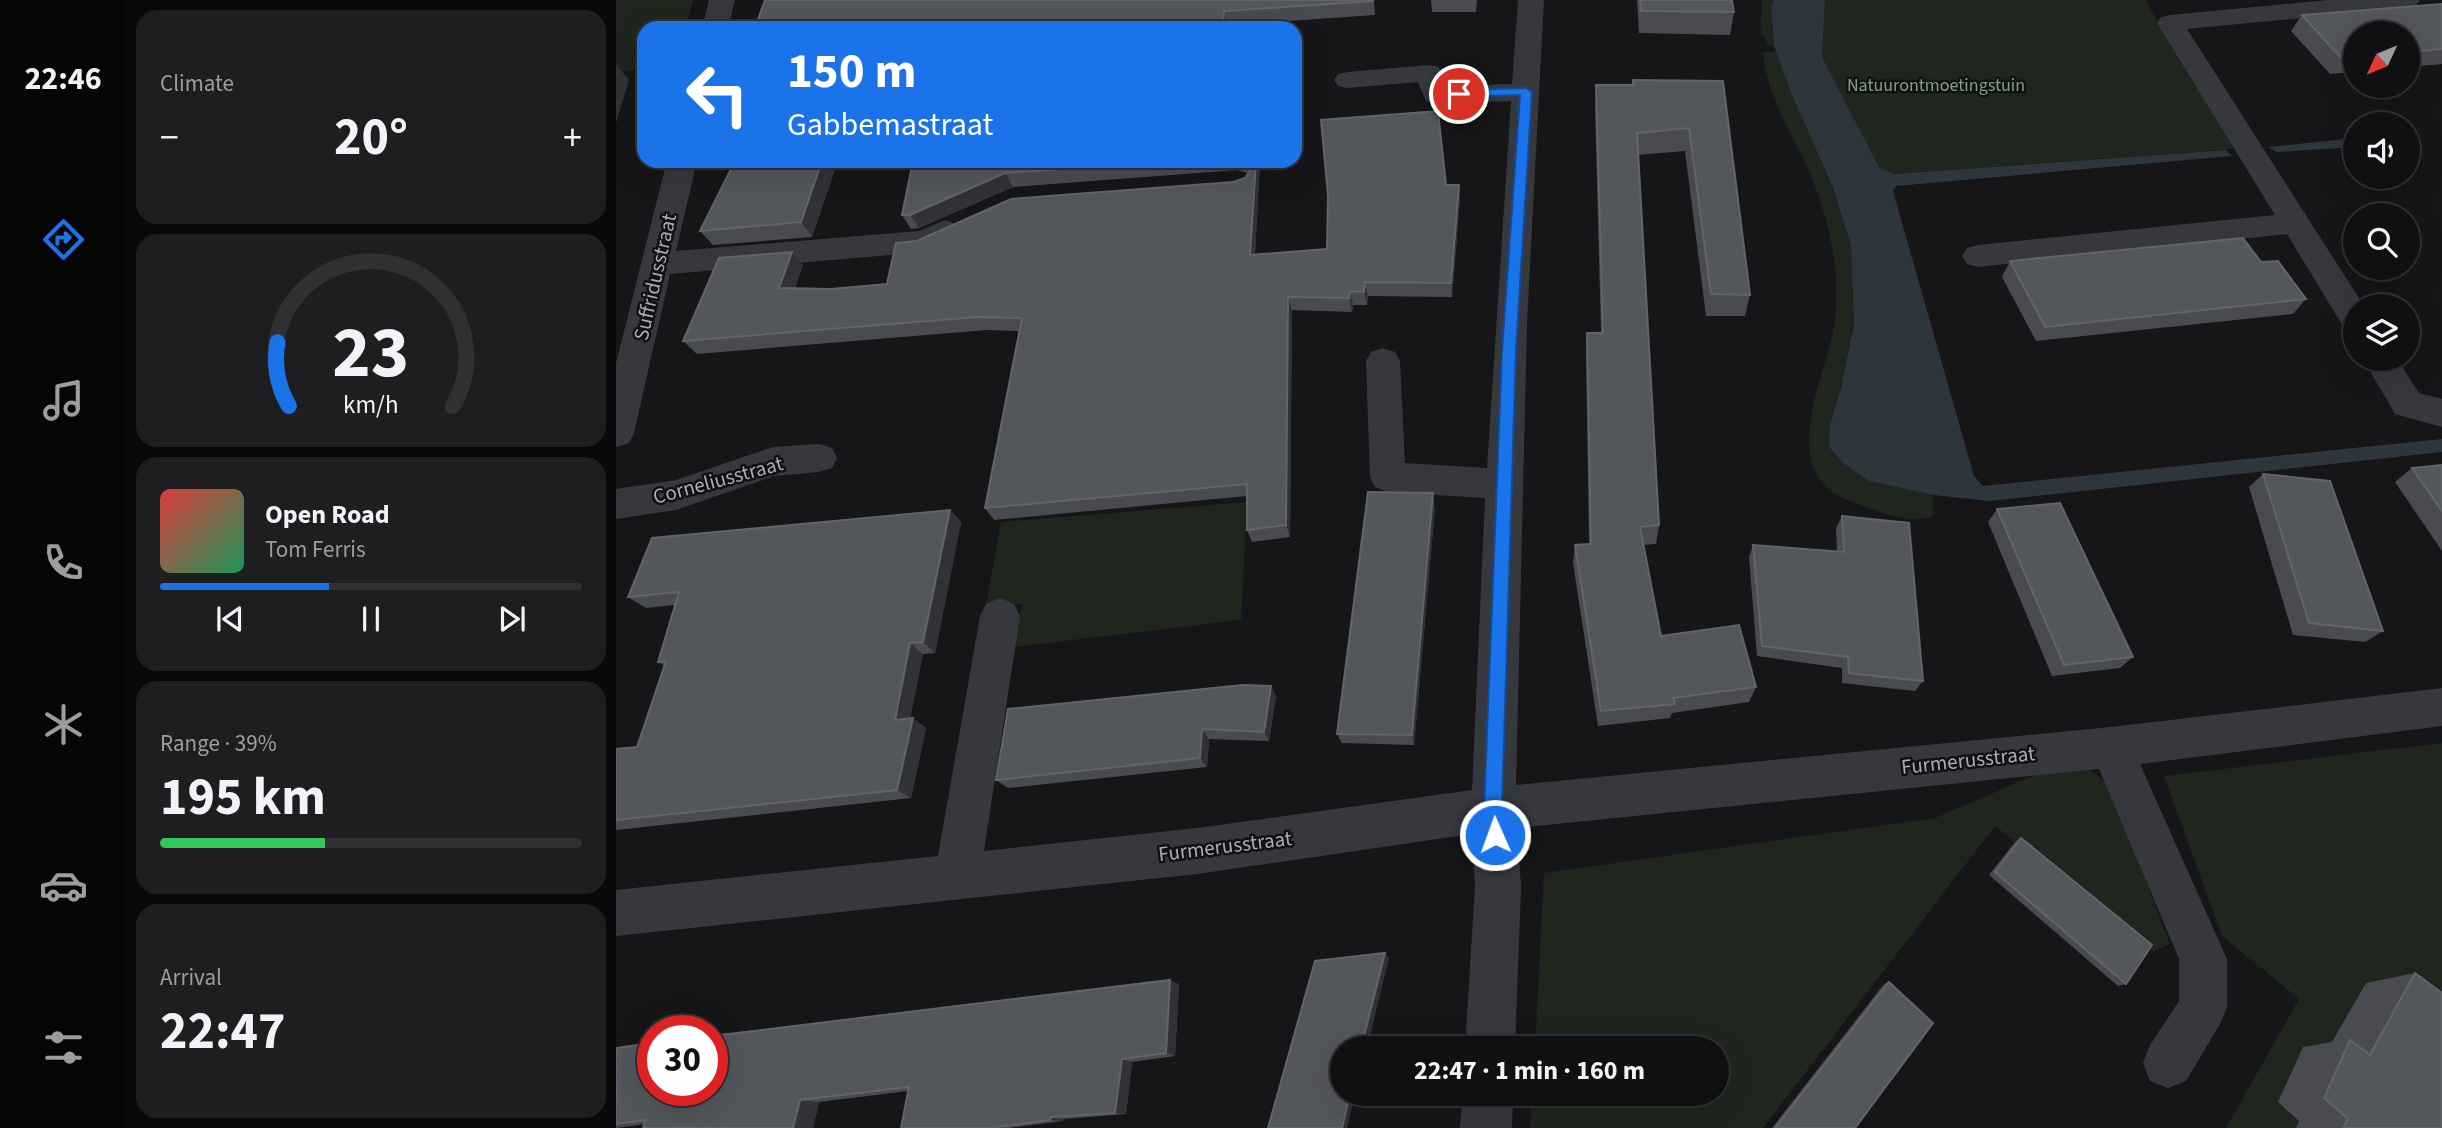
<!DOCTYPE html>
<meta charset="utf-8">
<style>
:root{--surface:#101012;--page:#1e1e20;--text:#f1f3f6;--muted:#9c9d9f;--line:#303032;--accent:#1a73e8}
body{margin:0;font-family:"Source Sans 3",sans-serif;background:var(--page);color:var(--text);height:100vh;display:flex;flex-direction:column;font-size:26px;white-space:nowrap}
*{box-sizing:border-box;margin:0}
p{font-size:23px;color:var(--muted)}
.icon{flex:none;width:38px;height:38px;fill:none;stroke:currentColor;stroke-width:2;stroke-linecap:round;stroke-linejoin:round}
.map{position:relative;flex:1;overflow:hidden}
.side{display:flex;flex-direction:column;gap:10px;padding:10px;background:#09090a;width:490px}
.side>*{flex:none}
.banner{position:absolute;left:21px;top:21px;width:665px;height:147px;border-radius:21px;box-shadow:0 7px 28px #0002,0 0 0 2px var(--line);background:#1a73e8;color:#fff;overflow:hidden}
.needle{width:46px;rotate:226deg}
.controls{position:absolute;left:1727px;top:21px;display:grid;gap:14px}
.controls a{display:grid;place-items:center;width:77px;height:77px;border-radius:50%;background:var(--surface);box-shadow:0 7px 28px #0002,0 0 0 2px var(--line);font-size:35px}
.speed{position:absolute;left:21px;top:1015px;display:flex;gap:14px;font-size:35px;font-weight:700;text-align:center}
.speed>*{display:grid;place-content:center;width:91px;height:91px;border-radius:50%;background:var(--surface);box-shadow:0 7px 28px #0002,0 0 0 2px var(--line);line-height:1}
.speed .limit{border:10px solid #d22;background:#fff;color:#111}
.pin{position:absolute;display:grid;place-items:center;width:60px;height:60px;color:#fff;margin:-30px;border:4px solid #fff;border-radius:50%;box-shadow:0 2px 7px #0007}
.me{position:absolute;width:77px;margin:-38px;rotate:358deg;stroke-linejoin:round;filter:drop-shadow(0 0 5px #0008)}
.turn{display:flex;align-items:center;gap:24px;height:147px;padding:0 35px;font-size:32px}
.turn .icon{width:91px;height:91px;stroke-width:2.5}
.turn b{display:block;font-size:49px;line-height:60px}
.big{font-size:52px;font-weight:700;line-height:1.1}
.side .tile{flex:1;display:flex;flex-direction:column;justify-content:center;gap:10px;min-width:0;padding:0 24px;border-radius:21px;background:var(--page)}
.side .dial{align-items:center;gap:0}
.dial svg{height:182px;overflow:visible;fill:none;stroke:var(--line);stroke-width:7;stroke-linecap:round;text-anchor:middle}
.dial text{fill:var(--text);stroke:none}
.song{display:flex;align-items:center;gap:21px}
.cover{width:84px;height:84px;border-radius:10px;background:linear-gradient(135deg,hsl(0 70% 55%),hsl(150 70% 35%))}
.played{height:7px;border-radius:4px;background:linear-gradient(90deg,var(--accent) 40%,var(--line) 40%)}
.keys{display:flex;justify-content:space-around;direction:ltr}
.heat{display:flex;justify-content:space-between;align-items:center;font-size:38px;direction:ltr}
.charge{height:10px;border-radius:5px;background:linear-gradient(90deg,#34c759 39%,var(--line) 0)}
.trip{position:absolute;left:714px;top:1036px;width:399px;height:70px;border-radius:35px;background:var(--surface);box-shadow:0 7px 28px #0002,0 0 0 2px var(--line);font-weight:700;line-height:70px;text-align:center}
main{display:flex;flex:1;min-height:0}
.dock{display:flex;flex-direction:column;width:126px;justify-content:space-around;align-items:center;background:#060607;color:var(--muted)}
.dock .icon{width:49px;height:49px}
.dock .on{color:var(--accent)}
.dock b{font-size:32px;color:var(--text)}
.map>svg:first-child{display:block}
.green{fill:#1e261e}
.water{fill:#2c363c}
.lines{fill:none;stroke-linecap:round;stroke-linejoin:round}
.minor{fill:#37383d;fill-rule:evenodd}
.wall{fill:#494b50}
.shaded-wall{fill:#303235}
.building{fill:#53565b;stroke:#61646a;stroke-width:2}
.route{fill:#1a73e8;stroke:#114b97;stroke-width:2}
.labels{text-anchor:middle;stroke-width:5;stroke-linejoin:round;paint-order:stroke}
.far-park-label{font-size:18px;fill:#7ea47e;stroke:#111113}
.street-label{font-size:21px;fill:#a8aeb8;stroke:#111113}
</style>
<main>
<nav class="dock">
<b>22:46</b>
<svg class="icon on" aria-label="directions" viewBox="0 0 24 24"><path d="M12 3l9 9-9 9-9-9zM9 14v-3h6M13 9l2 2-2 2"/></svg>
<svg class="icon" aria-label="music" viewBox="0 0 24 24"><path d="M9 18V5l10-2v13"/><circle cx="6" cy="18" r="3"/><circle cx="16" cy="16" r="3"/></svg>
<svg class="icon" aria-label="phone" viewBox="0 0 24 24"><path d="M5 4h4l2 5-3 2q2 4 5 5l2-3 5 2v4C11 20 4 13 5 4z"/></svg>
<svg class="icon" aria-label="climate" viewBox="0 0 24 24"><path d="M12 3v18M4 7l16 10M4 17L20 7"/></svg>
<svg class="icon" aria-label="car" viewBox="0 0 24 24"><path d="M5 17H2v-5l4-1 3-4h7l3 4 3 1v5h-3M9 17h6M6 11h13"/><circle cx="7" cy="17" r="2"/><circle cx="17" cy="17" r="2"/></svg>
<svg class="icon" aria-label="filters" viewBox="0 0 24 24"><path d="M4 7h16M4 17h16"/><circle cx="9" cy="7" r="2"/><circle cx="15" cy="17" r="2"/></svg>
</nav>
<section class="side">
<div class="tile"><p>Climate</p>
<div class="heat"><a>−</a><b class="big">20°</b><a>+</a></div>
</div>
<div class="tile dial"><svg viewBox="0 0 100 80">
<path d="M14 69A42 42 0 1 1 86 69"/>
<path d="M14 69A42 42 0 0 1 9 41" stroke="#1a73e8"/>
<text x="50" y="56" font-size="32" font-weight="700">23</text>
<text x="50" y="72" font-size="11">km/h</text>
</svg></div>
<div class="tile">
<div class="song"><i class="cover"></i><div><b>Open Road</b><p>Tom Ferris</p></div></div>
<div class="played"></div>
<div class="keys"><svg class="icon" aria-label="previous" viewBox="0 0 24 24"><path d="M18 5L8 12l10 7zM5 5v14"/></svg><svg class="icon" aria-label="pause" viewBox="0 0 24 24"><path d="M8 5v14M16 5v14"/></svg><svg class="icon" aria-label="next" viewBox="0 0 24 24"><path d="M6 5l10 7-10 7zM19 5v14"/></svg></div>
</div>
<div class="tile"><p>Range · 39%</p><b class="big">195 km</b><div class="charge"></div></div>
<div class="tile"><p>Arrival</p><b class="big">22:47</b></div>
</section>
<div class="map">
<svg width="1826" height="1128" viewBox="0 0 1826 1128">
<rect width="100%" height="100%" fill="#161618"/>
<g class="green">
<path d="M0 0H77L70 28H28V69L0 72Z"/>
<path d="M1146 0H1158L1155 7 1158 46 1152 45 1149 37 1144 35Z"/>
<path d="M1209 0H1529L1618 149 1278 174 1263 167 1206 57Z"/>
<path d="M1147 52H1161C1180 106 1207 156 1224 210 1228 222 1233 234 1235 246 1245 306 1232 367 1214 424L1253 481 1317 495V516C1297 525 1269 514 1250 507 1237 502 1222 498 1212 489 1171 453 1208 376 1217 332 1222 307 1221 272 1216 247 1211 218 1202 192 1191 166 1174 131 1149 91 1147 52Z"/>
<path d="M631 502 625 620 398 647 406 604 370 605 385 522Z"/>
<path d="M1826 743V1128H1610L1683 999 1606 936 1548 776Z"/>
<path d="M1459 758 1493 785 1554 944 1537 952 1379 826 1147 1128H914L916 1094H1101V1048H919L928 873 1319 818Z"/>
</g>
<g class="water">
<path d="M1158 0H1209L1206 57 1263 167 1278 174 1610 150 1616 156 1280 186 1277 191 1358 476 1367 486 1826 439V452L1374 501 1317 495 1253 481 1227 463 1213 447 1214 424 1225 388 1238 323 1235 245 1216 185 1176 95 1158 46 1155 7Z"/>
<path d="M1739 138V147L1661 152 1652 147Z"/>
</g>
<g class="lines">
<g class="minor">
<path d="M93 0H119L112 28H86Z"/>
<path d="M902 0H928L911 323 900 785 1495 727 1826 688V726L1524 764 1611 959V1007L1604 1024 1570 1081 1552 1088 1534 1081 1527 1063 1534 1045 1563 1001V959L1483 769 901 828 905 887 899 1048H849L859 887 856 834 581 874 0 936V890L322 856 364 616 370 604 384 598 398 604 404 616 368 851 581 828 856 790 869 498 772 492 759 487 754 477 750 361 755 352 767 348 779 352 784 361 789 463 871 468 895 101 820 104 810 101 802 82 732 88 722 86 718 80 722 74 732 72 813 65 823 67 831 86 896 84Z"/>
<path d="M1712 0H1804L1800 5 1791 8 1571 29 1748 306H1740V332L1728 328 1671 234 1362 267 1351 264 1346 256 1351 248 1362 245 1659 215 1541 23 1545 17 1554 15Z"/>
<path d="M51 161H81L60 251 303 231 329 220 340 224 344 231 340 238 309 252 54 274 18 433 13 443 0 447V363Z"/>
<path d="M1747 359H1781L1803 393 1826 399V427L1779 414Z"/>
<path d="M203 444 216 448 221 458 216 468 203 472 158 476 60 510 0 519V489L60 480 157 447Z"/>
<path d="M847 1094H897L896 1128H844Z"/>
</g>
</g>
<g class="wall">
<path d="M758 0 759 15 612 25 611 28H139Z"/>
<path d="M815 0H861L860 12H816Z"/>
<path d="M1021 0H1116L1118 12 1114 35 1023 33Z"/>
<path d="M1826 4V64L1792 67V33H1740V72L1714 74 1675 31 1686 15Z"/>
<path d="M1017 80 1107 81 1134 295 1129 316H1090L1069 151 1022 155 1043 525 1040 544 1027 545 1045 636 1140 687 1133 702 1056 713 1054 718 982 726 957 563 959 545 973 544 970 354 971 333H985L979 108 980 85H1016Z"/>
<path d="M297 161H644L639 255 711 249 830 185H843L844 199 836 297 752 296 751 305H737L736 312 676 310 674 537 636 542 631 530V496L378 520 369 508 404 331 371 330 81 354 67 341 187 265 179 288 215 289 271 284 301 241 617 182 629 178 632 173 621 170 397 187 303 228 295 229 286 215Z"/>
<path d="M219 169 196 237 97 245 84 231Z"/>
<path d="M1394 261 1645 262 1690 299 1677 314 1420 341 1386 277Z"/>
<path d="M1826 465V551L1779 482 1796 468Z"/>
<path d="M1647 474 1767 631 1749 642 1677 635 1633 487Z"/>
<path d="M819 507 798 745 726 743 721 734Z"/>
<path d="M1381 509 1517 657 1504 668 1436 676 1372 522Z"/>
<path d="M334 510 345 522 319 653 307 654 294 719 310 728 295 798 0 830V749L21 747 49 666 42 662 59 605 30 608 12 597Z"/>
<path d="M1226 516 1307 681 1299 691 1226 683V668L1141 656 1133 557 1137 545 1221 551 1220 528Z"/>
<path d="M660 696 653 741 593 739 591 767 392 788 380 780Z"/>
<path d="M1405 838 1510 984 1502 986 1373 875 1399 842Z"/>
<path d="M1799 973 1826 1128H1680L1683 1121 1662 1102 1687 1047 1716 1042 1750 983Z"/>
<path d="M1273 982 1239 1128H1156L1268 984Z"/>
<path d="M563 984 559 1056 516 1062 510 1114 447 1119V1121L393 1128H285L292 1091 203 1102 197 1128H27L28 1124 0 1128V1048Z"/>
</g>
<g class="shaded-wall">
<path d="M608 11 612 25 611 28H607Z"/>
<path d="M0 64 13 80 0 123Z"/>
<path d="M206 161H213L219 169 196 237 185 222Z"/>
<path d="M640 161H644L638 269 634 255Z"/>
<path d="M389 173 397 187 303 228 294 215Z"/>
<path d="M843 185 844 199 836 297 835 283Z"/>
<path d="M176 252 187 265 174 302 163 288Z"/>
<path d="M749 282 752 296 751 305 748 292Z"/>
<path d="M734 291 737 305 736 312 733 298Z"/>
<path d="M672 297 676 310 674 537 670 525Z"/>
<path d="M817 493 819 507 798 745 796 735Z"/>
<path d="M334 510 345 522 319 653 307 642Z"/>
<path d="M294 643 307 654 292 730 279 720Z"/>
<path d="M655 686 660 696 653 741 648 732Z"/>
<path d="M297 718 310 728 295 798 281 790Z"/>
<path d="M586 729 593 739 591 767 584 758Z"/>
<path d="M769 953 773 958 751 1048H745Z"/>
<path d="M554 980 563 984 559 1056 550 1053Z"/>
<path d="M506 1059 516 1062 510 1114 499 1113Z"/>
<path d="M734 1094H739L731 1128H726Z"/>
<path d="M184 1100 203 1102 197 1128H177Z"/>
<path d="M435 1117 447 1119V1121L434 1120Z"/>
</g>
<g class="building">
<path d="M149 0H757V1L608 11 607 28H398L399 25 350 28H139Z"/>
<path d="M1024 0H1116L1118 12 1025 11Z"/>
<path d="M1826 4V49L1792 52V33H1740V57L1725 58 1686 15Z"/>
<path d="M1017 80 1107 81 1134 295 1095 294 1073 128 1021 133 1043 525 1024 527 1045 636 1123 625 1140 687 1057 698 1059 704 985 711 959 545 975 544 971 333H987L980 85H1017Z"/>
<path d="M822 111 830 185H843L835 283 749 282 748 292 734 291 733 298 672 297 670 525 631 530V484L369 508 406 318 362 317 67 341 103 258 176 252 163 288 215 289 271 284 280 243 301 241 395 199 617 182 629 178 635 169 629 161H640L634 255 711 249 712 196 705 120Z"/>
<path d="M119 161H206L185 222 84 231Z"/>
<path d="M297 161H555L389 173 294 215H286Z"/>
<path d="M1627 238 1645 262 1662 261 1690 299 1429 327 1394 261Z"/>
<path d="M1826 465V511L1796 468Z"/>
<path d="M1647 474 1714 481 1767 631 1693 623Z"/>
<path d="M752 492 817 493 796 735 721 734Z"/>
<path d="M1444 503 1517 657 1448 665 1381 509Z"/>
<path d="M334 510 307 642 294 643 279 720 297 718 281 790 0 820V749L21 747 50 661 42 662 63 592 12 597 36 538Z"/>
<path d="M1226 516 1293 523 1307 681 1233 673 1232 657 1146 646 1137 545 1228 552Z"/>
<path d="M627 685 655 686 648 732 586 729 584 758 380 780 392 709Z"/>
<path d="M1405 838 1536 945 1510 984 1379 872Z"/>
<path d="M769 953 745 1048H726V1094H734L726 1128H652L699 961Z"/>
<path d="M1799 973 1826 993V1128H1727L1732 1119 1708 1098 1734 1040 1754 1055Z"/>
<path d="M554 980 550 1053 506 1059 499 1113 435 1117 434 1120 372 1128H285L293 1087 184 1100 177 1128H27L29 1120 0 1124V1048L37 1043V1090H96V1036Z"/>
<path d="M1273 982 1317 1023 1239 1128H1159Z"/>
</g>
<path class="route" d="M910 88 916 92 900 350 886 809 888 835 885 842 879 845 872 842 868 809 886 350 904 95 843 97 837 94 843 90Z"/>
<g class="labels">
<g class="far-park-label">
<text x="1320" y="91">Natuurontmoetingstuin</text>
</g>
<g class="street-label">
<text transform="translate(39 277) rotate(-77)" y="7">Suffridusstraat</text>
<text transform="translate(102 480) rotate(-15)" y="7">Corneliusstraat</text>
<text transform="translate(1352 760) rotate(-6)" y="7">Furmerusstraat</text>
<text transform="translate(609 846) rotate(-7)" y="7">Furmerusstraat</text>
</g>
</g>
</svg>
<div class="controls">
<a><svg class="needle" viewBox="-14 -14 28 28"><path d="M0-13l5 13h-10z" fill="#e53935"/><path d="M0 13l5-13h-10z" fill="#9c9d9f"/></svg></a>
<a><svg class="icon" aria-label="sound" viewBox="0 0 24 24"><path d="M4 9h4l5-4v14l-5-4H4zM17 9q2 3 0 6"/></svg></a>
<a><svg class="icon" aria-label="search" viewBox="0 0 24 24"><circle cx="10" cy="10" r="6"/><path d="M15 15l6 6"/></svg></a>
<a><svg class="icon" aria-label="layers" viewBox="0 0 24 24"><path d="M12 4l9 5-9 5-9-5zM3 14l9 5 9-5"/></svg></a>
</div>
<div class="speed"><div class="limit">30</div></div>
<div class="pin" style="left:843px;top:94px;background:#d93025"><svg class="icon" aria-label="arrive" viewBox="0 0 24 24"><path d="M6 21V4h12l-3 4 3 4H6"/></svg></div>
<svg class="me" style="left:879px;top:835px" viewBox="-20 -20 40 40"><circle r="17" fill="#1a73e8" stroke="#fff" stroke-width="3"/><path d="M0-11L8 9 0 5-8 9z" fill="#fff"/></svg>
<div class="trip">22:47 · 1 min · 160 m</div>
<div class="banner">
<div class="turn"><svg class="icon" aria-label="left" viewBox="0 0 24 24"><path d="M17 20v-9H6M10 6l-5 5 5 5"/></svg><div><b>150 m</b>Gabbemastraat</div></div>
</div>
</div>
</main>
